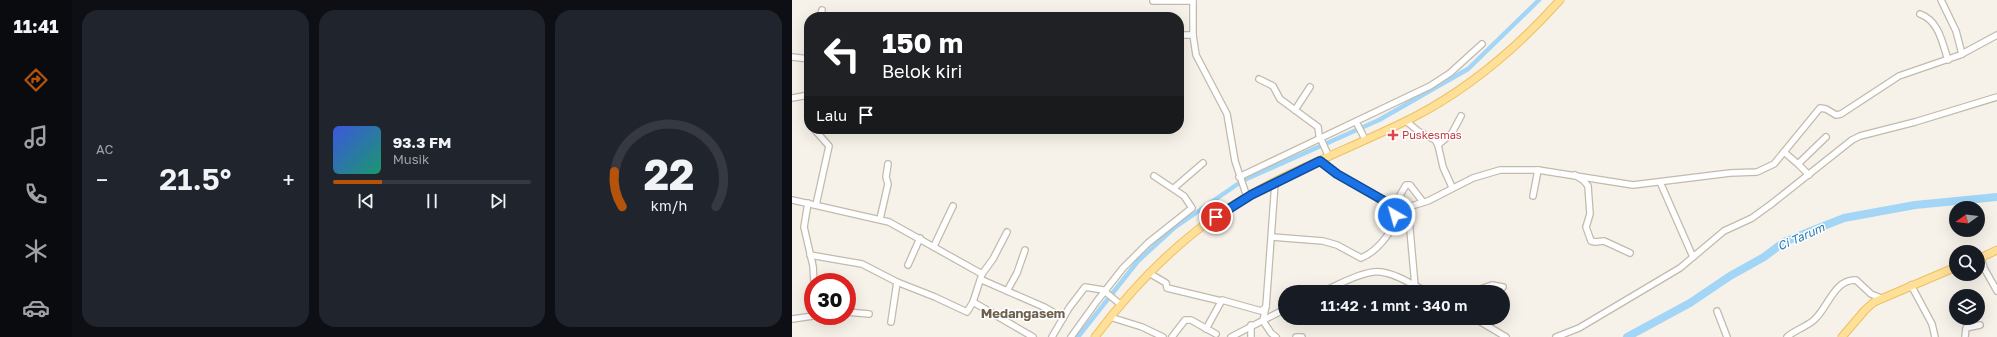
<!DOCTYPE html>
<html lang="id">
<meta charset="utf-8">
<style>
:root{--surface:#171b24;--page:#20242c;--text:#f1f3f6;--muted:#9ea1a6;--line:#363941;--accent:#b45309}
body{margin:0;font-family:"Golos Text",sans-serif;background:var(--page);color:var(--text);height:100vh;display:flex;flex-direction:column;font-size:15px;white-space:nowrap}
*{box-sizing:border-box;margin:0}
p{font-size:13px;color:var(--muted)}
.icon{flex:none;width:22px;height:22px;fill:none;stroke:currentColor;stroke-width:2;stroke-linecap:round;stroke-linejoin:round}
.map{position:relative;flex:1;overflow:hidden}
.panel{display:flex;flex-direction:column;gap:10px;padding:10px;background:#0d0f14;width:720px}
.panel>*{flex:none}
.top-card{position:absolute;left:12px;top:12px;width:380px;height:122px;border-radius:16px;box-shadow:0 4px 16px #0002;background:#202124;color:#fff;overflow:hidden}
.needle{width:26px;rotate:255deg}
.fabs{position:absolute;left:1157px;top:201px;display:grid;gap:8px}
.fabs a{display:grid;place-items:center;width:36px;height:36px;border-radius:50%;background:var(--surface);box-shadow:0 4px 16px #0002;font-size:20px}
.speed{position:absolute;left:12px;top:273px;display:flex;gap:8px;font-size:20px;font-weight:700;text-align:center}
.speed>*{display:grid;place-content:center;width:52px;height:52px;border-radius:50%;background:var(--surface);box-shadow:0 4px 16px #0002;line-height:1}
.speed .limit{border:6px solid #d22;background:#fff;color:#111}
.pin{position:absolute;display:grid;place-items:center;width:34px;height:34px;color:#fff;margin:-17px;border:2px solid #fff;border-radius:50%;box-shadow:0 1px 4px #0007}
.me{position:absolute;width:44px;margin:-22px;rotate:322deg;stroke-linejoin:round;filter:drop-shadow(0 0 3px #0008)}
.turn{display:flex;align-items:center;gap:14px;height:84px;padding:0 12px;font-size:18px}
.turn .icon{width:52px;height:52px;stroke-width:2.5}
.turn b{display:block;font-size:28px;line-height:34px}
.then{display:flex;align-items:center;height:38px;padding:0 12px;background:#0003;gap:8px;font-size:15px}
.big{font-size:30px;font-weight:600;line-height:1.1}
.panel .card{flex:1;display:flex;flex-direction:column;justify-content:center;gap:6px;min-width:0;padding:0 14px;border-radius:16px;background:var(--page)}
.panel .dial{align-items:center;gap:0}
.dial svg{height:104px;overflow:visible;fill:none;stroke:var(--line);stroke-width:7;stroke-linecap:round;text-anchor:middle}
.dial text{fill:var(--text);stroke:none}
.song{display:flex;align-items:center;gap:12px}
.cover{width:48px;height:48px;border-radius:6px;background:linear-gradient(135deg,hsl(230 70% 55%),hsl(160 70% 35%))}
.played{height:4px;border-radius:2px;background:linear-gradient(90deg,var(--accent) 25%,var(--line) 25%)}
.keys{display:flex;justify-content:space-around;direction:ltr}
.heat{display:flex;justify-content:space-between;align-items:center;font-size:22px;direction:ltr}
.panel .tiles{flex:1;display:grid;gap:10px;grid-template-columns:repeat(3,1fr)}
.trip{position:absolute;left:486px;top:285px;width:232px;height:40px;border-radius:20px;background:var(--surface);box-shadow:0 4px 16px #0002;font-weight:600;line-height:40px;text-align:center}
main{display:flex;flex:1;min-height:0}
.tab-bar{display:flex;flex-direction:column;width:72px;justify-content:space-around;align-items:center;background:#090b0e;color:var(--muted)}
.tab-bar .icon{width:28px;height:28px}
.tab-bar .selected{color:var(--accent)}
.tab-bar b{font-size:18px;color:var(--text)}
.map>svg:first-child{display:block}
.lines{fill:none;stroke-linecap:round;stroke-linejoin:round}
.canal{stroke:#a2d5f6;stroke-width:4.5}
.river{stroke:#a2d5f6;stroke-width:8}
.minor-casing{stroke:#c2baab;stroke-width:8}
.major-casing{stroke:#edc060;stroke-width:9}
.minor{stroke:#fff;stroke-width:5.5}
.major{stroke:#ffe099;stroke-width:7}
.route-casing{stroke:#114b97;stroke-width:10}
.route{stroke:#1a73e8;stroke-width:7}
.health-dot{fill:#e0444e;stroke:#fff;stroke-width:1.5}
.labels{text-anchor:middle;stroke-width:3;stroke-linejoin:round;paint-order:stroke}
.health-label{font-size:11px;fill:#be3a42;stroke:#fff;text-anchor:start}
.water-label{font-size:12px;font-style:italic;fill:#257cb7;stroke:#fff}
.quarter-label{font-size:13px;font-weight:bold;fill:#6e604d;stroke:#fff}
</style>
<main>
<nav class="tab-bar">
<b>11:41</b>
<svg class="icon selected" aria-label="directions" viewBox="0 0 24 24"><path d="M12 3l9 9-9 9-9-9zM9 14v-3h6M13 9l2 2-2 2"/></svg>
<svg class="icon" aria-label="music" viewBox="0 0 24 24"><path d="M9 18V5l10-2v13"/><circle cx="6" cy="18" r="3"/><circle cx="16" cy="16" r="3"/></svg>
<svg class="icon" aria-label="phone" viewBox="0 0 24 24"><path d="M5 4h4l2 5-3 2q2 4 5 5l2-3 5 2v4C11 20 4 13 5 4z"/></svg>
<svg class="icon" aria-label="climate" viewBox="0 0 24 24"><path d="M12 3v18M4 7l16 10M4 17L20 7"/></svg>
<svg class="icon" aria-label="car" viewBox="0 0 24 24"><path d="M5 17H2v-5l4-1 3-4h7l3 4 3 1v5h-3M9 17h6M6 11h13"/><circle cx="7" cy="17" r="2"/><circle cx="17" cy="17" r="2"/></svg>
</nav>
<section class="panel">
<div class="tiles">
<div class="card"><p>AC</p>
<div class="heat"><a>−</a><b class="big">21.5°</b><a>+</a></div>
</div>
<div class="card">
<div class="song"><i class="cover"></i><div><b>93.3 FM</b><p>Musik</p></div></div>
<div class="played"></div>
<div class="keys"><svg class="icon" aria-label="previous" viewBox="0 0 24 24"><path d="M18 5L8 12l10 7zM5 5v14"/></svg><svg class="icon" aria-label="pause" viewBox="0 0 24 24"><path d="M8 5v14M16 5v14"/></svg><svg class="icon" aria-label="next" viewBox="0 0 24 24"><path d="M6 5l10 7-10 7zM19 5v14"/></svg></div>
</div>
<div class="card dial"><svg viewBox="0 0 100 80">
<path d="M14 69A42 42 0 1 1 86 69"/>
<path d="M14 69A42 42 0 0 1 8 42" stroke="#b45309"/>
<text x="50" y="56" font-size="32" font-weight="700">22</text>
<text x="50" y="72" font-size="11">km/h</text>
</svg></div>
</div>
</section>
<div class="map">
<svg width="1205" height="337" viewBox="0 0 1205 337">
<rect width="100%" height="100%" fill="#f6f2e9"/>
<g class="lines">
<path class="canal" d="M286 337 346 261 382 228 450 181 587 120 676 69 747 0"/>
<path class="river" d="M835 337 898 303 938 276 972 257 992 242 1019 231 1052 218 1123 205 1205 197"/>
<g class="minor-casing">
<g id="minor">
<path d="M401 0V35L404 55 435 114 443 161 455 197"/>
<path d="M1149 0 1164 31 1170 54"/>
<path d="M361 1H401"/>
<path d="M1128 14C1147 21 1150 42 1156 60"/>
<path d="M28 17 30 10"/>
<path d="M387 35H401"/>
<path d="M0 57 17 59"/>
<path d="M467 79 481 86 488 99 503 110"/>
<path d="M518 87 503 110 526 127 527 135 537 157"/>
<path d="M0 98 17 95"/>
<path d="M614 121 626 131 643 140 646 145 651 167 660 187"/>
<path d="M564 122 573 139"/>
<path d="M22 129 37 146 24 205"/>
<path d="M646 145 660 133 669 116"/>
<path d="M992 152 1006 164 1034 137"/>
<path d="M1006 164 1017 175"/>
<path d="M783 175 792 181 796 186 798 214 794 227 799 241 803 242 812 241 838 253"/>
<path d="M447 177 638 86 658 73 690 44"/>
<path d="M868 182 901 257"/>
<path d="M382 188 411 163"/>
<path d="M741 196 746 170"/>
<path d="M0 200 97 222 190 274 181 302 241 337"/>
<path d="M16 203 12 227 21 266 22 282"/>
<path d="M614 207 608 195 614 185H618L631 202"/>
<path d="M88 219 96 184 94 177 96 164"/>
<path d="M480 237 531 241 545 245 569 258C584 252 610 225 602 208L545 174 528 161"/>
<path d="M142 246 161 206"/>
<path d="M18 255 70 264 105 282"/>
<path d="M1189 257 1192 268 1205 291"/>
<path d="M116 265 128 238"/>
<path d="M357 273 374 283 375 288 429 301"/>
<path d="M190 274 201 259 215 232"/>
<path d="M190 280 252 307 271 318"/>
<path d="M1119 285 1140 324 1143 337"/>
<path d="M623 286 616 207 636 201 681 178 708 170H746L841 185 938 173 965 172 982 164 1028 108 1034 109 1044 115 1049 114 1107 76 1168 55 1205 35"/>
<path d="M215 291 225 273 233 250"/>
<path d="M530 292C544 286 574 269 589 272 605 274 621 285 635 292"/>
<path d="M680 292 700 285 711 287"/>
<path d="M474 306 471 321 479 333 484 337"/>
<path d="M925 311 935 337"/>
<path d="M55 312 77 314"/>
<path d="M318 317 350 327 371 337"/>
<path d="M682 318 714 337"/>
<path d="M0 319 21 316"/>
<path d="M99 322 105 282 143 297 175 312 181 302"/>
<path d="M414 329 430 300 469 311 474 307 483 183"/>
<path d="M260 337 277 308 293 287 311 290 328 304"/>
<path d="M279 337 305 301 331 268 356 243 400 208 392 196 362 176"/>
<path d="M380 337 393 320H399L424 334"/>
<path d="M439 337 493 309"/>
<path d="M459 337V325"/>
<path d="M504 337H510"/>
<path d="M764 337 787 328 888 268 932 231 960 218 978 205 1060 140 1068 136 1123 122 1205 97"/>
<path d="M995 337C1003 330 1014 327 1022 320 1036 308 1042 279 1064 280L1079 294 1089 298"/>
<path d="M1173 337 1174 328 1188 325"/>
</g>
</g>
<g class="major-casing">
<g id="major">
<path d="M1186 259 1205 250"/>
<path d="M303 337C342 285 387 238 443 204 499 169 563 147 622 117 678 88 726 47 768 0"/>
<path d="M1050 337 1073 310 1082 302 1164 267"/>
</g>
</g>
<use href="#minor" class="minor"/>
<use href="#major" class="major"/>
</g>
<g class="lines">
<g class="route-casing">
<path id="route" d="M424 217 459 195 528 161 545 174 596 203 603 209V215"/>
</g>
<use href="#route" class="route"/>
</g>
<path class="health-dot" d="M599 129h4v4h4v4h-4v4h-4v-4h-4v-4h4z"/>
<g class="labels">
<g class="health-label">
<text x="610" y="139">Puskesmas</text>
</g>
<g class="water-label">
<text transform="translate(1009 237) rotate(-24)" y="4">Ci Tarum</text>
</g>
<g class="quarter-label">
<text x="231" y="318">Medangasem</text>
</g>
</g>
</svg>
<div class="fabs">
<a><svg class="needle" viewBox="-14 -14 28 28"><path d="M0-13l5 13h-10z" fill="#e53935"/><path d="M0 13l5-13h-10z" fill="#9ea1a6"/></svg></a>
<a><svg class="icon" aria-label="search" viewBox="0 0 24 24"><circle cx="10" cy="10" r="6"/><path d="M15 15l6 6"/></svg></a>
<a><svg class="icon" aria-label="layers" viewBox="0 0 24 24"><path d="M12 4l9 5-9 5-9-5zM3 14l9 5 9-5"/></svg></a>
</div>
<div class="speed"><div class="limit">30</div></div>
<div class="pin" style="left:424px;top:217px;background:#d93025"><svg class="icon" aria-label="arrive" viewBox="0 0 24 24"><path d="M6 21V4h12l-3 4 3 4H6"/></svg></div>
<svg class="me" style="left:603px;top:215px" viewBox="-20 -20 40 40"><circle r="17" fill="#1a73e8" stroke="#fff" stroke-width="3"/><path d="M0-11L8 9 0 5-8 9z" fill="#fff"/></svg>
<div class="trip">11:42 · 1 mnt · 340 m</div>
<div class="top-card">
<div class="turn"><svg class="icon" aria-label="left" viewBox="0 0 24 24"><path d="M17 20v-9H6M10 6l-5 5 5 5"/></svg><div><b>150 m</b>Belok kiri</div></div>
<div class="then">Lalu<svg class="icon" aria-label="arrive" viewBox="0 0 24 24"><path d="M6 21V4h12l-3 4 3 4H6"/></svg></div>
</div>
</div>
</main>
